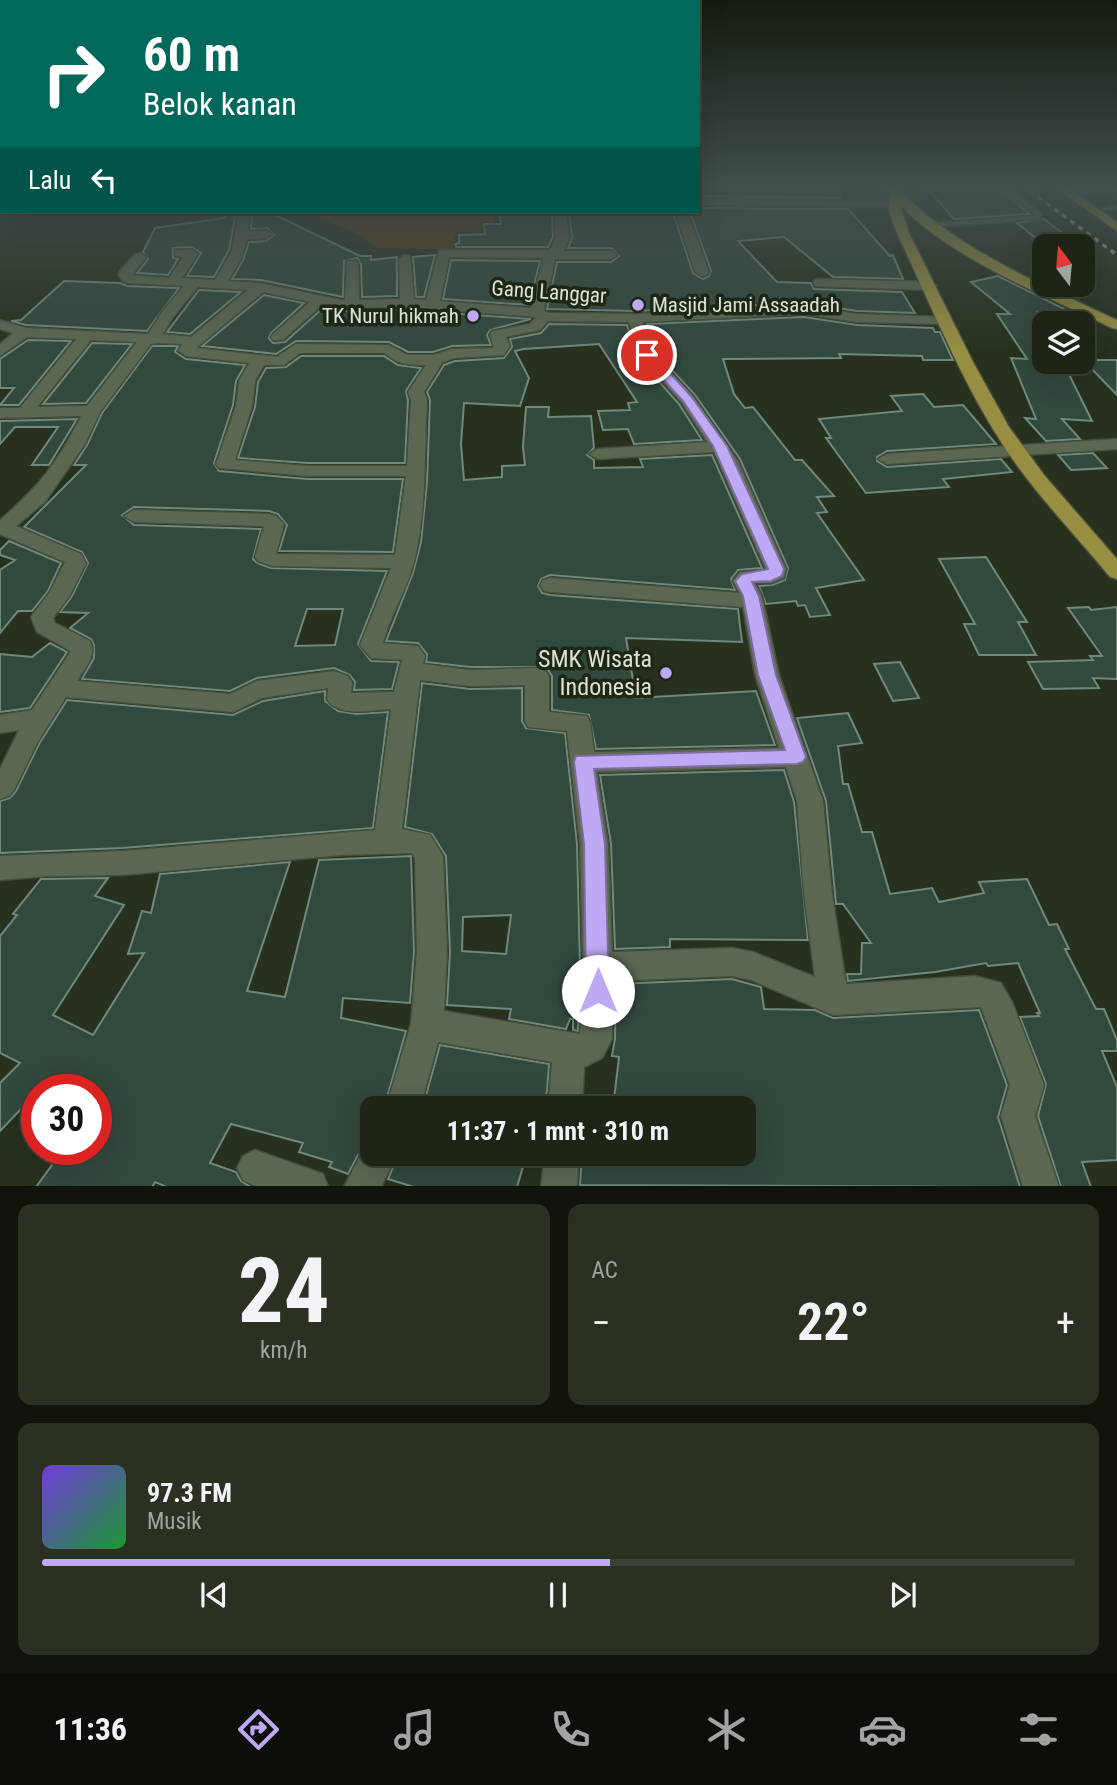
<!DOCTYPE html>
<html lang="id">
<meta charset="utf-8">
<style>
:root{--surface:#1d2516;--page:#2a3123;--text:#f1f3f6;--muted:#a0a5a1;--line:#3b4235;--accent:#bea9f5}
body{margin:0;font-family:"Roboto Condensed",sans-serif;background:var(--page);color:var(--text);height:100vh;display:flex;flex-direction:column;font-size:26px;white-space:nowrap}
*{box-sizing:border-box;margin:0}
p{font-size:23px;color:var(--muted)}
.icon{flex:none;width:38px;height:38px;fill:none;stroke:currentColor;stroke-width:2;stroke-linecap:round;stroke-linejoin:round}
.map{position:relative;height:1186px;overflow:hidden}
.details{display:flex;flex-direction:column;gap:18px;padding:18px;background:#10140c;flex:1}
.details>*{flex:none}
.top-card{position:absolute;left:0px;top:0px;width:700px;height:214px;box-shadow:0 7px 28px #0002,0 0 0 2px var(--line);background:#00695c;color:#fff;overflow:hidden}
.needle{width:46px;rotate:344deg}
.controls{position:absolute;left:1032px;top:234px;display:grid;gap:14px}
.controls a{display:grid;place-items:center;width:63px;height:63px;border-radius:14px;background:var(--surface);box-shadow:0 7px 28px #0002,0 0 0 2px var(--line);font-size:35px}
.speed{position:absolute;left:21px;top:1074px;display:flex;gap:14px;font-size:35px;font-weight:700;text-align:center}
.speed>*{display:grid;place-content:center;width:91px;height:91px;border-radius:50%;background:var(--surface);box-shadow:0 7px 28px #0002,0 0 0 2px var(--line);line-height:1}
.speed .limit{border:10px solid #d22;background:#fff;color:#111}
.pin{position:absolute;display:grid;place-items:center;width:60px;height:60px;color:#fff;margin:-30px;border:4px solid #fff;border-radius:50%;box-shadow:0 2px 7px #0007}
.me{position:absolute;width:77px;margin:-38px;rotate:0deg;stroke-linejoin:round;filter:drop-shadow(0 0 5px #0008)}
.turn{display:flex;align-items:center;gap:24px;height:147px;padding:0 28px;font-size:32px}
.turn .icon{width:91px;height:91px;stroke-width:2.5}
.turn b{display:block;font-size:49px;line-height:60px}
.then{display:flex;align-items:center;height:66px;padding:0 28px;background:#0003;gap:14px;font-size:26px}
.big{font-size:52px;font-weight:700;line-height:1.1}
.details .widget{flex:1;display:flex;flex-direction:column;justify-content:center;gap:10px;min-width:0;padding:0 24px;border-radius:14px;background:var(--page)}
.details .dial{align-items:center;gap:0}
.dial b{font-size:91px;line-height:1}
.song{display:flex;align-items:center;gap:21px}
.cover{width:84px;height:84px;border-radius:10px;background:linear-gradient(135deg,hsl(260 70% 55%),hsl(130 70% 35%))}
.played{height:7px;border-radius:4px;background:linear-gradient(90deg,var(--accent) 55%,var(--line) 55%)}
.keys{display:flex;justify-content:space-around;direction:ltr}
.heat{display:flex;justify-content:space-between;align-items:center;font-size:38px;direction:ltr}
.details .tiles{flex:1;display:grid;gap:18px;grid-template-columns:1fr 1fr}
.widget:last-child{grid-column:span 2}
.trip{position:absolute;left:360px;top:1096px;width:396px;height:70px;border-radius:14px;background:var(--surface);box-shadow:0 7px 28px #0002,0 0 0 2px var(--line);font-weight:700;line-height:70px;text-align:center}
.tabs{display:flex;height:112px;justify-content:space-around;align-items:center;background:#0c0f09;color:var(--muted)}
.tabs .icon{width:49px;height:49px}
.tabs .current{color:var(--accent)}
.tabs b{font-size:32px;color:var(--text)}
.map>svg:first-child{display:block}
.green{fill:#5b370f}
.building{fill:#32493e;stroke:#6f897c;stroke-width:2;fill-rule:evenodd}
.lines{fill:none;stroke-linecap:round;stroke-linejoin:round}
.lane-casing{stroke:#454d3d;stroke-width:3}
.street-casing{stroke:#454d3d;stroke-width:3}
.primary-casing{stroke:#454d3d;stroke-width:3}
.lane{fill:#5c6752;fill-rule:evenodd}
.street{fill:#5c6752;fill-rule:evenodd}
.primary{fill:#988e42;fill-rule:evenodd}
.rail{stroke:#a8afa1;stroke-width:3.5;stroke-dasharray:5 5;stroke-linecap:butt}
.route{fill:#bea9f5;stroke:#7c6e9f;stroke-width:2}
.poi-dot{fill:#bea9f5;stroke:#1e2715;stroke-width:2.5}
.labels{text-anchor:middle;stroke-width:7;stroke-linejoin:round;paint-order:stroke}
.far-street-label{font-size:21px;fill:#dce2d6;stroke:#1e2715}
.far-poi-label{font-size:21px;fill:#dce2d6;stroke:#1e2715;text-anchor:start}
.poi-label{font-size:24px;fill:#dce2d6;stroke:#1e2715;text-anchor:end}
</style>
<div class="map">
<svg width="1117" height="1187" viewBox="0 0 1117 1187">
<rect width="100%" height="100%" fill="#27311e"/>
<path class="green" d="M321 212H494L495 223H481V232L456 233 452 249 378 248 353 231 317 218Z"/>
<g class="building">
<path d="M698 185 836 186 842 198 698 196Z"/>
<path d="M924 185H994L1030 214 954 219Z"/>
<path d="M698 208 848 209 890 256 893 255 903 279 833 277 784 237 738 241 777 282 811 283 814 289 902 292 915 313 857 311 804 303 635 311 547 309 557 262H611L619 256 611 248H568L572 238 569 212H673L693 273 703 279 709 276 711 271 690 212H698Z"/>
<path d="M225 212H236L229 250 214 277 187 276 201 253 192 247 173 248V258L178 259 168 275 137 273 148 259 143 252 155 228 225 218Z"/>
<path d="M252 212H269L360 256H371V260L397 257V296L362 297 361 264 357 258 344 261 343 297 261 280 232 279 243 260 249 242 266 241 274 235 267 228 251 229Z"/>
<path d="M501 212H552L553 237 548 247H456L455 244 459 243V235L485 234 484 224H501L499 213Z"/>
<path d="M1044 219 1069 238 1038 240 1017 223Z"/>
<path d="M435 255 424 297H416L413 257Z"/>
<path d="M451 260 540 261 529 305 443 299Z"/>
<path d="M998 276 1092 323 1049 324 1037 311 1045 330V362H1063L1092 421 1062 419 1080 439 1046 441 1025 418 1036 419 1011 358 1027 359 997 314H1010L971 282Z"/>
<path d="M64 281 120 283 127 286 179 288 147 331 26 325 11 321 21 320Z"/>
<path d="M199 290 241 292 190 334 167 332Z"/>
<path d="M264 295 304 303 271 333 269 338 273 343 285 342 324 307 342 311 407 310 531 319 490 330 487 335 491 345 452 346 433 352H408L389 342 296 341 276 354 202 346Z"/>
<path d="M804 317 857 325 933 328 935 332H940L953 360H923L922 356 839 354 841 358 723 359 734 394 745 408 753 407 795 460H802L834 496 817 497 827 512 817 513 864 580 816 588 830 615 810 617 805 605 798 606 796 601 766 604 759 586 772 585 785 580 788 568 740 459 695 395 656 353 647 324Z"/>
<path d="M549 324 627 325 637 357 679 404 702 440 634 444 628 429 603 430 598 411 630 410 628 403 637 402 599 344 524 349 515 351 529 378 520 406 464 403 461 444 464 480 502 477V466L525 465 523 447 526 407H549L548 417 591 416 594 448 587 455 594 460V468L643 467 640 459 712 455 762 568 738 570 731 579 735 590 550 575 541 579 538 586 542 593 550 595 738 609 742 642 626 638 636 698 756 691 775 745 596 749 589 715 552 710V676L546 667H470L426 662 427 654 418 643 386 641 413 573 421 542 427 482 430 400 427 392 444 365 455 361 504 358 512 347 510 339 541 333Z"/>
<path d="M28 340 71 341 19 405H0L14 388H0V359Z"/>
<path d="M92 343 132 344 86 403 43 404Z"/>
<path d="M152 346H178L175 352 186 359 245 365 236 381 233 405 214 463 219 471 307 479H403L393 552 279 551 287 525 278 514 269 511 134 507 122 515 134 525 261 529 253 559 257 563 271 568 387 571 358 644 371 661 399 662 392 689 354 690 355 682 350 675 334 668 257 678 230 691 82 679 94 658V645L91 639 70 628 88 613 60 612 72 596 88 563 82 552 24 527 86 465H74L87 445 102 413ZM307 609H343L335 645 295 646Z"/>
<path d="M301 356H384L398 365 421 368 406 391 408 400 405 463H307L238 458 255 407 258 382 266 368 286 367Z"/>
<path d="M1083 360H1117V395Z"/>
<path d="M923 394 934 407 963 405 996 444 887 451 877 457V461L887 467 1001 459 1012 472 943 479 949 487 866 493 826 438H831L819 419 902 411 891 396Z"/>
<path d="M77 419 49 465H32L58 427H15L0 444V421Z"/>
<path d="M1093 453 1107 468 1071 470 1058 455Z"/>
<path d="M9 541 61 563 48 591 32 611H18L0 633V570L15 560 0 555V550Z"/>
<path d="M986 557 1027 622H1018L1036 655H979L964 624H975L939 559Z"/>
<path d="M1089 607 1091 610 1117 607V679L1093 678 1099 688 1043 689 1028 662 1093 660 1090 656H1102L1068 608Z"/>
<path d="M50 643 67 652 30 708 0 712V654L32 657Z"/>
<path d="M900 662 919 698 893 701 874 664Z"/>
<path d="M422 683 470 689 522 688V721L526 728 565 733 577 844 580 967 578 1031 573 1030V1019H570L566 1029 509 1019 511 1009 447 1005 450 952 446 856 432 834 405 827ZM511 915 506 954 462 951 463 917Z"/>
<path d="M325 691V701L338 711 356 714 388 712 373 828 123 848 0 853V801L10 798 16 791 39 744 67 700 233 715 263 701Z"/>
<path d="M848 713 862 743 838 746 843 784H848L862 832H872L890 894 932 888 939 902 984 893 979 882 1027 879 1049 925 1057 924 1069 949H1065L1096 1009H1104L1117 1040V1051H1102L1117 1087V1160L1082 1162 1091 1187H1061L1038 1116 1046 1084 1020 1017 1039 1016 1037 1013H1040L1018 963 988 966 986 963 935 972 848 981 847 974H861L862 943H871L843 904H836L826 801 797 718Z"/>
<path d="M784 770 794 802 808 940 670 939V947L615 949 611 844 600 775Z"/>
<path d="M411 856 414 952 410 1003 343 998 341 1018 406 1031 384 1108H373V1137L366 1140 348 1174 329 1167 332 1162 299 1152 303 1143 231 1124 210 1163 236 1172 241 1181 251 1187H167L155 1182 152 1187H36L63 1150H98L96 1090H37V1117L21 1109 0 1131V1083L20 1063 0 1053V936L17 915 13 914 41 879 108 878 95 896 124 905 53 1015 93 1035 144 953 128 954 142 911 151 913 160 874 290 862 247 991 285 997 319 860Z"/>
<path d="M732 979 761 987 764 1009 815 1010 833 1018 979 1010 1007 1085 998 1117 1020 1187 580 1185 582 1153H748L747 1108H613L619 1057 612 1056 615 1039 616 984Z"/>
<path d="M440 1045 549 1064 547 1091 542 1108 423 1106Z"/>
<path d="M399 1153H527L517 1187H414L388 1179Z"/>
</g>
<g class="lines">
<g class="lane-casing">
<g id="lane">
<path d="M997 185H1004L1041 213V219L933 227 930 225 933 223 1036 216V215Z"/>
<path d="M1117 205V209L1105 210 1102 208Z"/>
</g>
</g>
<g class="street-casing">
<g id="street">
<path d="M1117 186V192L1080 194 1074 191 1080 188Z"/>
<path d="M698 199 892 201 898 204 892 207 698 205Z"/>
<path d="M239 212 250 213 248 232 266 230 272 234 266 238 247 239 241 259 228 281 260 283 342 300H345L347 261H357L358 264 359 300 400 299 399 259 405 255 410 256 414 299 426 300 439 250H550L556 238 554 212H566L569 238 564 251H611L617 255 611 259H555L544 311 550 313 635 314 804 306 857 314 949 317 951 320 944 324 857 322 804 314 643 322 654 354 693 396 738 461 786 569 784 578 771 583H755L762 596 779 675 823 801 832 894 846 984 975 976 1001 983 1012 1002 1044 1085 1035 1116 1059 1187H1023L1001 1116 1010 1085 981 1007 833 1015 751 980 732 976 613 981 612 1039 602 1058 584 1067 582 1108H548L552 1062 438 1042 420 1108H386L411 1024 417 952 415 858 412 853 342 855 123 875 47 876 0 880V856L123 851 375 830 391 709C372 710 338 718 327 699L328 688 262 698 233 712 66 697 37 743 14 790 9 796 0 799V769L19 730 0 733V715L32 710 71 651 37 632 31 617 50 592 65 562 0 534V520C38 488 59 461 81 416L0 418V408H20L76 339 27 337 0 356V344L13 333 0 329V320L26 328 148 334 162 312 184 286 128 283 123 282 118 274 120 271 135 254 140 253 146 257 132 275 169 278 183 257 175 256V250H192L198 254 182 278 215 280 232 251ZM449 257 543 258 531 308 440 301ZM198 287 248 290 191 337 163 334 173 317ZM263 292 310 302 273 334 271 337 273 340H283L323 304 342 308 407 307 536 317 530 324 492 331 490 334 494 348 452 349 433 355H407L389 345 296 344 277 357 196 348ZM548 321 629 322 639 355 681 402 707 442 598 449 589 454 598 459 714 452 766 570 740 572 733 581 739 593 550 578 543 580 540 585 543 590 550 592 743 607 755 675 779 748 594 752 590 722 587 716 549 712V676L545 670 537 668 470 670 423 664 425 656 418 646 383 643C390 615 407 590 414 562 427 509 424 454 427 400L424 392 442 363 454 358 504 355 510 346 506 337 540 330ZM91 340 137 342 87 406 37 407ZM157 343 182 344 178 351 186 356 249 363 239 381 236 406 216 464 219 468 307 476H406L395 555 276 554 284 524 276 516 269 514 134 510 124 516 134 522 264 526 255 557 258 561 272 566 391 568 360 645 371 658 402 660 394 692 351 693 352 682 348 676 334 671 257 681 230 694 77 681C84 669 98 655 90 641L55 623 53 618 70 595 86 564 81 554 16 526 45 502 85 444 100 412 151 344ZM300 353H385C397 365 410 365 426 365L408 392 411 400 407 466H307L235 460 252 406 255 381 264 365H284ZM420 680 470 686 525 685V721L528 727 567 731 580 844 583 967 580 1034 444 1011 447 952 443 856 430 835 402 829ZM786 767 797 801 804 894 815 977 753 952 732 948 612 952 608 844 597 772Z"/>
<path d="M675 212H687L709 272 707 275 702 276 695 272Z"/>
<path d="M819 279 930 282 937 286 930 290 814 286V280Z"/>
<path d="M1117 439V449L887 464 878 459 887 454Z"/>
<path d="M373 1139V1153H397L381 1187H344L368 1141Z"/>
<path d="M255 1150 323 1174 328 1187H258L243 1180 237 1168 243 1156Z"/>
<path d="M545 1153H579L577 1187H541Z"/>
</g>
</g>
<g class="primary-casing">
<g id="primary">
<path d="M883 185H894C955 249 1039 283 1117 320V329L1112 328C1046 296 950 258 900 205L909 233 973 362 1009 427 1044 475 1117 559V579L1110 577C1075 534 1035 494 1005 448 961 381 931 305 897 233L889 212V193Z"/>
<path d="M1052 185H1064L1117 222V231Z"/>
</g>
</g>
<use href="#lane" class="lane"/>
<use href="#street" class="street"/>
<use href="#primary" class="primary"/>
<path class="rail" d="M1022 185 1117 255"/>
</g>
<linearGradient id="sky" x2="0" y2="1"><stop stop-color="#151b10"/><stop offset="0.53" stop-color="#414e4c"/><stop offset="1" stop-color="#414e4c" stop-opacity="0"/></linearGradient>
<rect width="1117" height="351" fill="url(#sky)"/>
<path class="route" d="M643 352H651L691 396 727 446 784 569 782 576 771 581 752 582 759 596 776 675 806 757 803 762 797 764 594 769 605 844 609 991 606 999 598 1002 589 999 586 991 584 844 574 762 576 756 785 750 758 675 743 596 735 581 742 574 768 569 713 446 683 401 643 357Z"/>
<g class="poi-dot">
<circle cx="638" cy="305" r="7"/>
<circle cx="473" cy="316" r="7"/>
<circle cx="666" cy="673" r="7"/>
</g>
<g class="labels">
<g class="far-street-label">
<text transform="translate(549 292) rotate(4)" y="7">Gang Langgar</text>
</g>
<g class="far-poi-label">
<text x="652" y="312">Masjid Jami Assaadah</text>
<text x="459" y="323" text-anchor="end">TK Nurul hikmah</text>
</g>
<g class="poi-label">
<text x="652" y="667">SMK Wisata<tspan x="652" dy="28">Indonesia</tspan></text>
</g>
</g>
</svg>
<div class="controls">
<a><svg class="needle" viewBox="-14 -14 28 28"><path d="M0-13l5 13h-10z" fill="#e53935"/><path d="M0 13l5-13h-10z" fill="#a0a5a1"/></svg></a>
<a><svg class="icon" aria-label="layers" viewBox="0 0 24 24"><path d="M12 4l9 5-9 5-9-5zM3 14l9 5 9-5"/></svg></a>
</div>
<div class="speed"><div class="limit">30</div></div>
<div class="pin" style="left:647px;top:355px;background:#d93025"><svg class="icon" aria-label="arrive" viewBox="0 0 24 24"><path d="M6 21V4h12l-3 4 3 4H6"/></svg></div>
<svg class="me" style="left:598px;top:991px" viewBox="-20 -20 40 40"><circle r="19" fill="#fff"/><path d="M0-13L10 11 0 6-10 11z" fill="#bea9f5"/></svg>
<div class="trip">11:37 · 1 mnt · 310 m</div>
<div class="top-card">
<div class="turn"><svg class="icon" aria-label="right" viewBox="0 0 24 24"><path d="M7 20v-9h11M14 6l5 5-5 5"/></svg><div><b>60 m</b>Belok kanan</div></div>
<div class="then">Lalu<svg class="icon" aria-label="left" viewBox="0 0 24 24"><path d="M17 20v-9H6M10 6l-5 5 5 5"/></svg></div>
</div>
</div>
<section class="details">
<div class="tiles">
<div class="widget dial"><b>24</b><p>km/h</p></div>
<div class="widget"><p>AC</p>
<div class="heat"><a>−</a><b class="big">22°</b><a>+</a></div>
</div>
<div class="widget">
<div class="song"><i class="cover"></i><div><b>97.3 FM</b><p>Musik</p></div></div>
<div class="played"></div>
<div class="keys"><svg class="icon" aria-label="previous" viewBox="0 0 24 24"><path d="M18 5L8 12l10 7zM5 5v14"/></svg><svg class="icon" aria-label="pause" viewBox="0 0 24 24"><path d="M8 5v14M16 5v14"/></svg><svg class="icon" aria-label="next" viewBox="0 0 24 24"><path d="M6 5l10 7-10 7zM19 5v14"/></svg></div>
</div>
</div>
</section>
<nav class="tabs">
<b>11:36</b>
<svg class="icon current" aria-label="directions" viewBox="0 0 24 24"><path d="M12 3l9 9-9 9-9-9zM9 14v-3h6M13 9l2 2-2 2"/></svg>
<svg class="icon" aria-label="music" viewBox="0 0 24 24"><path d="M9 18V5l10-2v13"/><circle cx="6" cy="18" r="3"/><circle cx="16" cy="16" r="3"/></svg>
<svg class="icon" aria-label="phone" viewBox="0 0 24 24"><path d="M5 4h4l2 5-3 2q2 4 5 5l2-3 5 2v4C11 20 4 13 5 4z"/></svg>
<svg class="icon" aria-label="climate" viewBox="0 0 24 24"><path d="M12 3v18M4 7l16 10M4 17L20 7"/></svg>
<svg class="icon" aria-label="car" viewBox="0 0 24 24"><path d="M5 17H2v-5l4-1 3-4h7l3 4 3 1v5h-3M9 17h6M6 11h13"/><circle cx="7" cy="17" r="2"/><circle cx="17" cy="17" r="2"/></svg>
<svg class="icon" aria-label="filters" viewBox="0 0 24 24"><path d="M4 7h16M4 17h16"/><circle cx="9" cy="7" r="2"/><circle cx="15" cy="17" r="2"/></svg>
</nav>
